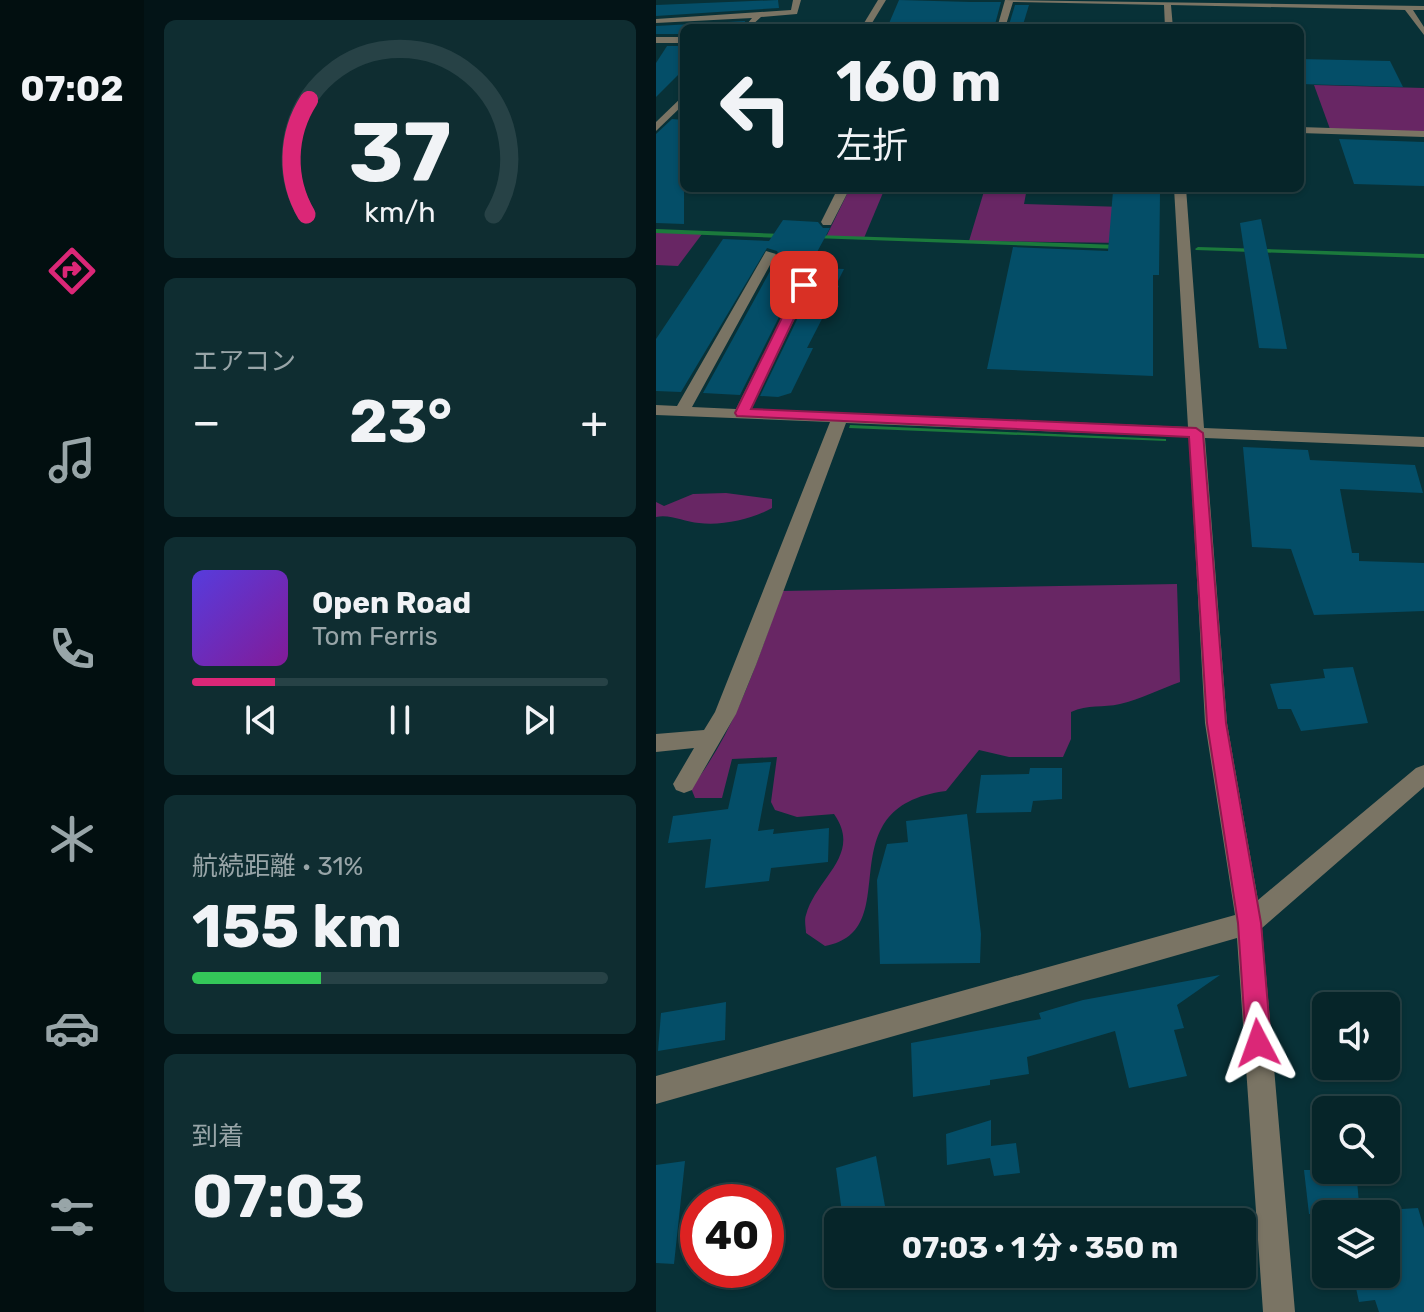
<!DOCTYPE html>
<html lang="ja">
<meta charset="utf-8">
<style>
:root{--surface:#062529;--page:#0f2d31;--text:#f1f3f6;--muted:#98a5a8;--line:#274246;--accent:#db2777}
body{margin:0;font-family:Rubik,"Noto Sans JP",sans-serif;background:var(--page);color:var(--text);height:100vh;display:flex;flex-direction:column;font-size:30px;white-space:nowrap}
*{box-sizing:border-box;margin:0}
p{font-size:26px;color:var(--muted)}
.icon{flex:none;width:44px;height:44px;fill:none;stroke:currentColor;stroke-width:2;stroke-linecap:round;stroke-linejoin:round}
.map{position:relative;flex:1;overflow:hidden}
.panel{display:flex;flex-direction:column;gap:20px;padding:20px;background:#031417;width:512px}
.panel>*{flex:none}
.hud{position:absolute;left:24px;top:24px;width:624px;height:168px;border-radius:12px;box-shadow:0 2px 6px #0004,0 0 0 2px var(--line);background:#062529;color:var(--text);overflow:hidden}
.buttons{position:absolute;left:656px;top:992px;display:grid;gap:16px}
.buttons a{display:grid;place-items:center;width:88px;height:88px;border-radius:12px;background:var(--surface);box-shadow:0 2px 6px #0004,0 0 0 2px var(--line);font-size:40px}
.speed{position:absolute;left:24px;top:1184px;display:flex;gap:16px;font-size:40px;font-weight:700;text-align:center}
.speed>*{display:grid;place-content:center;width:104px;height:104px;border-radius:50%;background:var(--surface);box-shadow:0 2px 6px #0004,0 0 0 2px var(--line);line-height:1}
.speed .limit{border:12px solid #d22;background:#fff;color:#111}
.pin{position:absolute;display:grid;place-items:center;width:68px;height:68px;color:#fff;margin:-34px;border-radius:16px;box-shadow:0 4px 12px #0006}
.me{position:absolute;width:88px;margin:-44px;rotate:356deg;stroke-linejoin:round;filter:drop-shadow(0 0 6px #0008)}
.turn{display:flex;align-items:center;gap:28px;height:168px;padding:0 24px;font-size:36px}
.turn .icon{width:104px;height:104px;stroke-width:2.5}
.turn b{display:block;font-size:56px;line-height:68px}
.big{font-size:60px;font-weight:700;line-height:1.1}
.panel .tile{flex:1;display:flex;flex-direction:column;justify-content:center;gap:12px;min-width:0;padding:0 28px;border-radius:12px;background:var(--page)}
.panel .dial{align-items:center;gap:0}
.dial svg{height:208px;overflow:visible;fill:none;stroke:var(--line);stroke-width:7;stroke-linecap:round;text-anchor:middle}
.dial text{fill:var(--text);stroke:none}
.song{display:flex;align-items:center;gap:24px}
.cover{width:96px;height:96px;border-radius:12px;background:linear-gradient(135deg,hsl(250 70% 55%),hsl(290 70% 35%))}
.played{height:8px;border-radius:4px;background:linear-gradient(90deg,var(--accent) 20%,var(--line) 20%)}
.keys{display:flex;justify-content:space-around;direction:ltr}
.heat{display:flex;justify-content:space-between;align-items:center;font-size:44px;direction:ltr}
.charge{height:12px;border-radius:6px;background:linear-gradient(90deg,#34c759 31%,var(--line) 0)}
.trip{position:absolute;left:168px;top:1208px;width:432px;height:80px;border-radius:12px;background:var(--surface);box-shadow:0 2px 6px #0004,0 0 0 2px var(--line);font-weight:700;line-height:80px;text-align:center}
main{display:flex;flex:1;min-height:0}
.menu{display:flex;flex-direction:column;width:144px;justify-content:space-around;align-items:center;background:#020f10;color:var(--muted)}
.menu .icon{width:56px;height:56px}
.menu .selected{color:var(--accent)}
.menu b{font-size:36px;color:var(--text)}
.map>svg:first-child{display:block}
.green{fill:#682664}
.water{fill:#1b7a3c}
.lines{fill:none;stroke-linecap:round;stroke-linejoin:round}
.stream{fill:#1b7a3c;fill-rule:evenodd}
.building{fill:#044e68}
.minor{fill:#7a7464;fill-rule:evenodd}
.route{fill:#db2777;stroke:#8e194d;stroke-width:2}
</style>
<main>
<nav class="menu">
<b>07:02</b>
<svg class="icon selected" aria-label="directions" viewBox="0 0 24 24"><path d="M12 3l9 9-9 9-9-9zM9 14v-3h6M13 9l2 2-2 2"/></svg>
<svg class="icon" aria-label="music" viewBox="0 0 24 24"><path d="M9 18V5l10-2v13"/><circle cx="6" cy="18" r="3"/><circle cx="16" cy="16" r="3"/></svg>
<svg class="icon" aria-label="phone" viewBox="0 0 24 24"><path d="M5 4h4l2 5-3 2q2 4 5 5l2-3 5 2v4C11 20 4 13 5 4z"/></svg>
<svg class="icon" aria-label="climate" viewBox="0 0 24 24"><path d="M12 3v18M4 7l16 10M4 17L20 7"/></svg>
<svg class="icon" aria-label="car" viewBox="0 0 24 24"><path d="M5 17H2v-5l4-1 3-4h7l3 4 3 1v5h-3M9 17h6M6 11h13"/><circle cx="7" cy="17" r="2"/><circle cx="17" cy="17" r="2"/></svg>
<svg class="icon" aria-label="filters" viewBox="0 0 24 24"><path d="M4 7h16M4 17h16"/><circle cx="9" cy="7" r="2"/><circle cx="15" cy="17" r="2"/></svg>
</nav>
<section class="panel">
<div class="tile dial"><svg viewBox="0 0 100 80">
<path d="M14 69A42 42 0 1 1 86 69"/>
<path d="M14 69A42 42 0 0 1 15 25" stroke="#db2777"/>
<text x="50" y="56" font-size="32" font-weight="700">37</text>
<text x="50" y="72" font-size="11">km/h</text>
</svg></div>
<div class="tile"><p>エアコン</p>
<div class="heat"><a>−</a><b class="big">23°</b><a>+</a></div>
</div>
<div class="tile">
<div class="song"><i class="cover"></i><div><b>Open Road</b><p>Tom Ferris</p></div></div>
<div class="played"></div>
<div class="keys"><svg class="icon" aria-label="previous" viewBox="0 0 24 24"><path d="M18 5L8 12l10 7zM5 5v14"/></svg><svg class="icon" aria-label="pause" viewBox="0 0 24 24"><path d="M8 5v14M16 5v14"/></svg><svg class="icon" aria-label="next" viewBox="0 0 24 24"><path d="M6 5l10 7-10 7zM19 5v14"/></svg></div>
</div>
<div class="tile"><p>航続距離 · 31%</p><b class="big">155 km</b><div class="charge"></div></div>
<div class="tile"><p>到着</p><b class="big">07:03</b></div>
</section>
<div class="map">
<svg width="768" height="1312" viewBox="0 0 768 1312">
<rect width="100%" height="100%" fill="#083137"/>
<g class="green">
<path d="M658 85 768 88V132L674 129Z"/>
<path d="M194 188H229L208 238 170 237Z"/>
<path d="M329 188H371L368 204 468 207 467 243 313 241Z"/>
<path d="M0 232 46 234 22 266 0 265Z"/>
<path d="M70 493 116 499V508C97 519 66 526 43 523 28 522 15 514 0 517V502L8 506 37 494Z"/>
<path d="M521 584 524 682C504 689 485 699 464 704 447 708 432 704 415 712V739L407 757H353L323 750 290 791C166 807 254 931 169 946L150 933C150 928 148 920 150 915 160 878 207 855 178 814L141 817 119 810 115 802 121 757 76 759 66 798H39L35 788C80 730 102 660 126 591Z"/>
</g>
<path class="water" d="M194 425 510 439V441L193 428Z"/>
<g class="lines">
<g class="stream">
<path d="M0 229 127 234 130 236 127 238 0 233Z"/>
<path d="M159 235 463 245 466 247 463 249 157 238V236Z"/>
<path d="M542 247 768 254V258L540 250 539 249Z"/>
</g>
</g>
<g class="building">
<path d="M122 0 123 8 0 16V5Z"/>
<path d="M243 0 315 2H345L338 28H231Z"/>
<path d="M359 5H373L366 28H352Z"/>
<path d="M89 21 88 25 92 28H28V34H0V26Z"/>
<path d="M11 46H28V63L25 72 0 97V63Z"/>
<path d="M644 59 734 61 747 87 644 84Z"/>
<path d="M16 119 28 120V224L0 223V134Z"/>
<path d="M683 139 768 142V186L698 184Z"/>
<path d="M457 191 504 193 503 275H497V376L331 369 357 247 452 251Z"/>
<path d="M605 219 621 297 631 349 603 348 584 223Z"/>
<path d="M127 220 162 222 167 228H174L160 254 152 259 84 395 47 393 123 255 121 251 111 248 25 392 0 391V339L67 239 113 241Z"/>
<path d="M166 268 188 269 180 285 183 286 151 348H157L135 393 122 397 104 396Z"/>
<path d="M587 447 652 450 654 460 759 465 767 493 684 489 696 553H703V561L768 563V611L658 615 635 549 596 547Z"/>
<path d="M697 667 712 723 645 731 635 709H622L614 684 669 678 667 669Z"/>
<path d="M115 762 102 831 118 829 117 834 173 828 172 862 115 868 113 881 49 888 55 839 12 843 17 816 72 809 82 764Z"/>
<path d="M374 768H406V799L377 801 375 812 320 813 325 775 373 774Z"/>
<path d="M311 814 325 934 324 963 224 964 221 880 231 844 252 842 250 821Z"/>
<path d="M564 975 521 1005 528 1028 518 1030 531 1076 473 1088 459 1031 371 1057 373 1074 334 1080V1085L257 1097 255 1043 385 1019 383 1013 427 1000Z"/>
<path d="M70 1002 69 1040 2 1051 5 1013Z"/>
<path d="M335 1120V1146L360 1143 364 1173 338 1176 334 1158 291 1165 290 1134Z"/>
<path d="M220 1156 229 1206 187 1220 180 1168Z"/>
<path d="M29 1161 18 1264 0 1263V1165Z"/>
<path d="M648 1170H700L704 1214H653Z"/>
<path d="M762 1208 768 1228V1312H723L719 1300 703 1302 697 1274H730V1210Z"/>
</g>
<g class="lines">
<g class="minor">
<path d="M137 0H145L141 14 105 17 95 26 91 24 96 18 0 23V19L135 10Z"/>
<path d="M222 0H230L213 28H205Z"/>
<path d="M349 0 768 6V10H757L768 27V35L749 10 515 5 517 28H509L508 5 357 2 349 28H341Z"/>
<rect x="0" y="37" width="28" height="6"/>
<path d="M28 95V104L0 131V122Z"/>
<path d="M644 127 768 131V137L644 133Z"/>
<path d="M182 188H194L175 225H167L165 222Z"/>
<path d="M518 188H530L548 428 768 437V447L549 438 571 723 602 900 760 768 768 765V787L606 928 639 1312H607L581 938 0 1104V1076L579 915 549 723 533 437 190 423 100 665 80 714 36 790 28 793 20 790 17 784 38 748 0 752V734L48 730 59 712 174 422 0 415V405L21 406 110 251 120 254 36 407 80 409 155 260 161 256 167 260 95 409 532 427Z"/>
</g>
</g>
<path class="route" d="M148 282 154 285 95 409 540 428 547 433 570 723 605 923 615 1043 611 1052 602 1055 594 1052 590 1043 582 923 551 723 533 437 81 416 79 413 142 285Z"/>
</svg>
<div class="buttons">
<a><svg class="icon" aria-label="sound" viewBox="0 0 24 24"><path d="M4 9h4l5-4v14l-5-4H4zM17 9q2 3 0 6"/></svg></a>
<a><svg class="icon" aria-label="search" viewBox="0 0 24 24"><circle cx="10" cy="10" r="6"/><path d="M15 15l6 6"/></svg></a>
<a><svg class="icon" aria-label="layers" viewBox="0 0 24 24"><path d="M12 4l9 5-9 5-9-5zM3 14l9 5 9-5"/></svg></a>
</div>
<div class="speed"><div class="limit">40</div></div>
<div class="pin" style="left:148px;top:285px;background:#d93025"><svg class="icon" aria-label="arrive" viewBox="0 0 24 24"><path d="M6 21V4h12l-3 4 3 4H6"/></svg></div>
<svg class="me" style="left:602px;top:1043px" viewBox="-20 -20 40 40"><path d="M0-17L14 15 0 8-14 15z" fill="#db2777" stroke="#fff" stroke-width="4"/></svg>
<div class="trip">07:03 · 1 分 · 350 m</div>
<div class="hud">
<div class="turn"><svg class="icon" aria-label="left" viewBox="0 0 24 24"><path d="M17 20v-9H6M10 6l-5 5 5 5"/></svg><div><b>160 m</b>左折</div></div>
</div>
</div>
</main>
